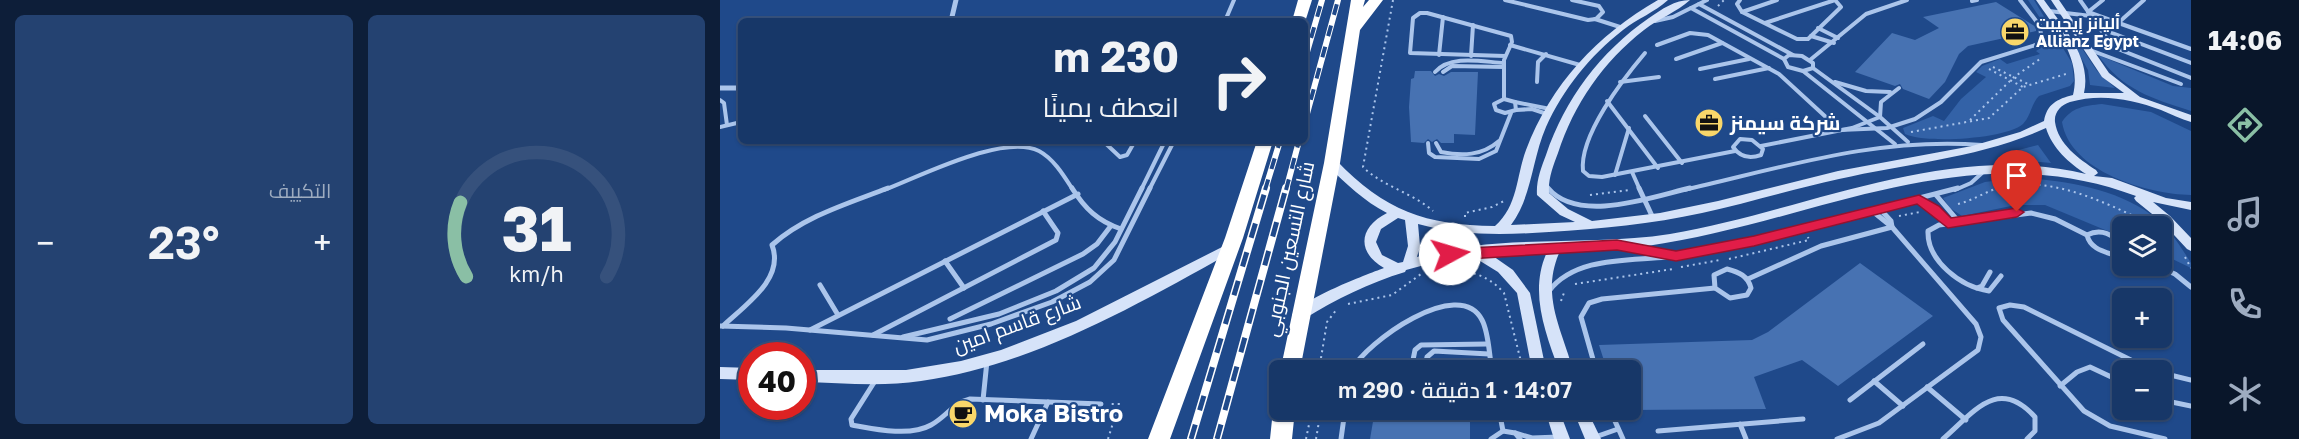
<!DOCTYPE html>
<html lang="ar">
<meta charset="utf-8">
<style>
:root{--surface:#173768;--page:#244271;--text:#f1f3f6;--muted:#9eacc0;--line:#36517c;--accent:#8abfa5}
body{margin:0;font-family:"Golos Text",Cairo,sans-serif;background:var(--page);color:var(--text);direction:rtl;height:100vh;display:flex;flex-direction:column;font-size:22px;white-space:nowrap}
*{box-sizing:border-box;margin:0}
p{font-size:20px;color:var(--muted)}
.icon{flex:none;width:33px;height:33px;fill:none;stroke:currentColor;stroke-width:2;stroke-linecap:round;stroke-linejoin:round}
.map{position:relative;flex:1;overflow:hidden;direction:ltr}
.sheet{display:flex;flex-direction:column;gap:15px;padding:15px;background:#0d1e39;width:720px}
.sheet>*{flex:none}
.top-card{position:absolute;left:18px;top:18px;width:570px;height:126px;border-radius:9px;box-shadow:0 2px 4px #0004,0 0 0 2px var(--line);direction:rtl;background:#173768;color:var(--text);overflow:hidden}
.tools{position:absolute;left:1392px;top:216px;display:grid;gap:12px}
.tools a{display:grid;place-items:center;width:60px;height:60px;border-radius:9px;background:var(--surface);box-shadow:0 2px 4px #0004,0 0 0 2px var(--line);font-size:30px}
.speed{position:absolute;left:18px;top:342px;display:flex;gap:12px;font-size:30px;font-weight:700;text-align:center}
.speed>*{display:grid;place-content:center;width:78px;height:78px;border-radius:50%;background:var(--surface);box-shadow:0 2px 4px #0004,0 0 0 2px var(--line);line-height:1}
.speed .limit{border:9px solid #d22;background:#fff;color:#111}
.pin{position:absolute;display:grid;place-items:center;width:51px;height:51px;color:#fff;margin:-62px -26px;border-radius:50% 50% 50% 0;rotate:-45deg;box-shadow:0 0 6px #0007}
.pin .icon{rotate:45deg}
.me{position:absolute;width:66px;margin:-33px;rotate:84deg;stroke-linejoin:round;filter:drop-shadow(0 0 4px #0008)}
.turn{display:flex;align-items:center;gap:21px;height:126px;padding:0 30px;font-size:27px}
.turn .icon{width:78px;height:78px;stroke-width:2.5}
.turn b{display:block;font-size:42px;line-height:51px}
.big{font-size:45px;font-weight:600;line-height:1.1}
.sheet .card{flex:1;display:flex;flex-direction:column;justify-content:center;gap:9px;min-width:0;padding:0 21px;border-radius:9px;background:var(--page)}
.sheet .dial{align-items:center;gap:0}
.dial svg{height:156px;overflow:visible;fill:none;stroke:var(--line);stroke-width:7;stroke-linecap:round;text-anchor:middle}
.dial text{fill:var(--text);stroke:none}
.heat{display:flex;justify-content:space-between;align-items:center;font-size:33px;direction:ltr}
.sheet .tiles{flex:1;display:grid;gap:15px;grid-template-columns:repeat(2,1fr)}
.trip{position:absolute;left:549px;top:360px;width:372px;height:60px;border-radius:9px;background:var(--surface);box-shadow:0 2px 4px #0004,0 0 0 2px var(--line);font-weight:600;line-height:60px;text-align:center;direction:rtl}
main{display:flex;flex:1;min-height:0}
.tab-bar{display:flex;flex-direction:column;width:108px;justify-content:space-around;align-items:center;background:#09162a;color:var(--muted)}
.tab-bar .icon{width:42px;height:42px}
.tab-bar .selected{color:var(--accent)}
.tab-bar b{font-size:27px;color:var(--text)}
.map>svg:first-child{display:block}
.green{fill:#3362a7}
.building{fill:#4772b2}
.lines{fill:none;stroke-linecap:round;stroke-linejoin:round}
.path{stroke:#abc5eb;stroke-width:2;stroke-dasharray:2 4;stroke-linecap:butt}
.lane-far1{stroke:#abc5eb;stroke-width:4}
.lane{stroke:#abc5eb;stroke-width:5}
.street{stroke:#abc5eb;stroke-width:5}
.secondary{fill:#d6e3f9;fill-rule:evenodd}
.highway{fill:#fff;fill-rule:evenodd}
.rail-far1-casing{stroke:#fff;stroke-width:6}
.rail-casing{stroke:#fff;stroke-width:8}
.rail-far1{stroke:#1f498a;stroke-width:4;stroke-dasharray:11;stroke-linecap:butt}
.rail{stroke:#1f498a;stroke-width:5;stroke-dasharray:15;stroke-linecap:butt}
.route{fill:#e11d48;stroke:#92132f;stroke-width:1.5}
.labels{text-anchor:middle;stroke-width:4.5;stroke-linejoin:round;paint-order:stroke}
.far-poi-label{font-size:16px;font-weight:bold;fill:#fff;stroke:#1f498a;text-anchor:start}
.poi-label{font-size:20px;font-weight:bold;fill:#fff;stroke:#1f498a;text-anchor:start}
.street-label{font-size:20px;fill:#fff;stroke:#1f498a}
.near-poi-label{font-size:24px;font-weight:bold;fill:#fff;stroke:#1f498a;text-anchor:start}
</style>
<main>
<nav class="tab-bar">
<b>14:06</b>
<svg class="icon selected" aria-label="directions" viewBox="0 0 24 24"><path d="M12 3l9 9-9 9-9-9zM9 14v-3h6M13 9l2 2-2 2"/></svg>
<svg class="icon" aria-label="music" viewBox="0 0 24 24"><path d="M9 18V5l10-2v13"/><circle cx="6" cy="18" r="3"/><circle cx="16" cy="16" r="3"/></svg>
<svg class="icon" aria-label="phone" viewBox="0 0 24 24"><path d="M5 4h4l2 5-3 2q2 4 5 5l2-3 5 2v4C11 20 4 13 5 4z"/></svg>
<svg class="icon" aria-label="climate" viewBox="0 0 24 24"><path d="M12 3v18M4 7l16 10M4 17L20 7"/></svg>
</nav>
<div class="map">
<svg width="1471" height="439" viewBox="0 0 1471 439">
<rect width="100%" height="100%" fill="#1f498a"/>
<g class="green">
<path d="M1308 0H1314L1352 63 1354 81 1350 86 1319 96C1311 104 1311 116 1303 124 1286 139 1206 144 1185 134L1183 128 1213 116 1224 121 1241 99 1266 77 1256 72 1262 66 1280 59 1287 64 1320 54 1316 51 1334 39Z"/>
<path d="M1355 47H1361L1377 71 1395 88 1370 85 1368 70Z"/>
<path d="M1378 55 1453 86 1471 88V111C1431 98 1403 90 1378 55Z"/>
<path d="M1382 104 1431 112 1471 131V195C1428 194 1350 172 1342 122 1352 107 1364 106 1382 104Z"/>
<path d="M1318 145 1331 163 1287 159 1283 154Z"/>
<path d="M1296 178C1342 179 1401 189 1437 219 1451 231 1461 247 1471 263V268L1442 254V226H1402V237L1325 205H1296L1242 216 1230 208 1223 198 1265 182Z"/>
</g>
<g class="building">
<path d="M1276 2 1316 27V31L1248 46 1239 54 1225 82 1209 99 1183 89 1180 84 1175 86 1135 72 1172 33 1195 40 1219 28 1203 17Z"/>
<path d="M695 71H711L715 76 719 74 724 76 731 72H758L755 135 734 134V143H721L717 139 712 142 708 139 704 143 691 142 689 107 691 79 694 78Z"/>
<path d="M1140 263 1213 316 1118 386 1082 360 1034 377 1046 409 910 410V370H887L879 345 1032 340 1048 332Z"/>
<path d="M655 410H750V439H650Z"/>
</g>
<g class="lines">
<g class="path">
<path d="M673 0 643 167C662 186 691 192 713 211"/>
<path d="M998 6 1004 0"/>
<path d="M1273 67 1308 84"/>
<path d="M1269 69 1303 87"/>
<path d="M1250 120 1294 77 1320 59"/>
<path d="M1191 132 1269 118 1303 87 1346 74"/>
<path d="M870 195 909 190"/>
<path d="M1238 204C1255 200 1269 189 1286 186 1335 177 1389 204 1432 225"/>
<path d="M1179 216 1200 212"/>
<path d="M745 217V213L772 207 784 201"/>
<path d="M1465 257 1471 268"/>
<path d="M1009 259 1089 240 1088 237"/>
<path d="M961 267 1000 260"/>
<path d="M718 270C744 270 766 272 784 293L803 370"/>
<path d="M855 284 953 269"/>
<path d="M841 301 845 290"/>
<path d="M628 304 672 295 701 274"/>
<path d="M599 370 607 322 617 309"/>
<path d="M388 439 399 404H390"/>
<path d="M586 439 592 410"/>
<path d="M596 439 601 410"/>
</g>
<g class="lane-far1">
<path d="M785 0 868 20 876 19 883 12 879 6 852 0"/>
<path d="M1020 0 1017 4 1022 12 1077 39H1088L1121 7 1115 0 1045 23"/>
<path d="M1360 0 1393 47 1471 78"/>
<path d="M1383 0 1368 12 1471 49"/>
<path d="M1252 1 1257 0"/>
<path d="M979 4 1073 55"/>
<path d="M971 8 1064 59"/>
<path d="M1329 11 1371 16"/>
<path d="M1022 12 1057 0"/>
<path d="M875 19 900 27"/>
<path d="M505 21 514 0"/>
<path d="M935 21 953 17 987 0"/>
<path d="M1398 23 1424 0"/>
<path d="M1098 28 1118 38"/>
<path d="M1379 28 1471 63"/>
<path d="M1091 36 1114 43"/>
<path d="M790 45 860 65"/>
<path d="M937 45 970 33 988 35 1059 74 1120 130 1167 128 1195 119 1221 102 1261 62 1322 43 1320 26 1300 0"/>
<path d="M1370 50 1461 84"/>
<path d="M925 53C903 79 859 136 863 171L869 176 882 177 1015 151"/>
<path d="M719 55 723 17"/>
<path d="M1069 55 1082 56 1093 63V68L1083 71 1068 67 1064 59Z"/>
<path d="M751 56 753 25"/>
<path d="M956 59 1002 43"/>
<path d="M1090 60 1146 14 1187 0"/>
<path d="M1093 68 1160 117 1188 142"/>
<path d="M980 69 1029 59"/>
<path d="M1083 71 1175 144"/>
<path d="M715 72C731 54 763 62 784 63"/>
<path d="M723 72 732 66 784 67"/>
<path d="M995 79 1049 68"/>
<path d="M817 82 818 62 826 54"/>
<path d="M900 82 939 77"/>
<path d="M1115 82 1146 91 1170 92"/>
<path d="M784 99V60L792 42 791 36 707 13H700L693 18 690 53 785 56"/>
<path d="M784 99 795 102 796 110 785 113 776 110 774 104Z"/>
<path d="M0 100 4 103 7 125"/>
<path d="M887 101 938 168"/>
<path d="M795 102 830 109"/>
<path d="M796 110 812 109 827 114"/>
<path d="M925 116 962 163"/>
<path d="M0 127 21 122"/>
<path d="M1020 139 1032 140 1043 149 1041 155C1030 159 1020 157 1013 147Z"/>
<path d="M383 141 400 157 407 155 415 141"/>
<path d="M428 141H454"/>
<path d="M708 143 709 153 715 157 759 159 776 151 791 113"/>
<path d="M716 143 721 152C742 156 762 156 779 141"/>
<path d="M1041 146 1132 128 1160 117 1161 102 1179 88"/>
<path d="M912 172 920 190"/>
<path d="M895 175 909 128"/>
<path d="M826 185 829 190"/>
<path d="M164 190C201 176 284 133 319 151 334 159 344 176 353 190"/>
<path d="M421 190 445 141"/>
<path d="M429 190 454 141"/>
<path d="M964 190C1065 167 1156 137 1262 145"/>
<path d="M1235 190 1251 183 1262 173"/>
</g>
<g class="lane">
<path d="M352 188C365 209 378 221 401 229"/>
<path d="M828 188C858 224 932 197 970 188"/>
<path d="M919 188 933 218"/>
<path d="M1216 195 1239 222"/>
<path d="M1199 199 1228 223"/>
<path d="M1159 208 1171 221 1172 227"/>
<path d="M1402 247C1394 234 1381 228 1367 235 1370 248 1382 251 1394 255L1402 250"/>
<path d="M957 256 1033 241 1238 188"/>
<path d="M225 261 244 288"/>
<path d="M1436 266 1455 274 1471 287"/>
<path d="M1007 269C1019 272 1028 276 1031 288L1027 295 1010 298 995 288 994 275Z"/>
<path d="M1281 276 1269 291C1241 287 1207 261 1208 231L1219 225 1311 213 1335 219 1367 235"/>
<path d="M1028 279 1101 246 1172 227"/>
<path d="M100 285 118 315"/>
<path d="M1257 288 1262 286 1270 272"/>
<path d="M829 291C855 257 907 261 946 257"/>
<path d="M230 319 363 254 377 244 390 227"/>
<path d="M0 326 66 328 207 340 271 324 332 302 370 282 394 260 430 188"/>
<path d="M3 326C25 305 65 279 52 245 85 216 127 204 168 188"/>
<path d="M90 330 358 194"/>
<path d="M153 335 336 240 338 233 323 211"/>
<path d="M183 337 279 314 336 291 374 268 395 242 422 188"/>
<path d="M632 370C645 343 739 275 762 320 769 333 769 355 772 370"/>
<path d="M691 370 695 350 701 345 767 344"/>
<path d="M704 370 707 357 714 351 769 354"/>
<path d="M876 370 861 317 869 303 882 299 995 288"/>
<path d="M1431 370 1304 307 1290 305 1279 308 1283 320 1364 411 1390 426 1445 439"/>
<path d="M1442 373 1471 380"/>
<path d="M1396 378 1406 359"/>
<path d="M155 381 131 419 132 425C154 429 190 437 211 425 226 417 233 403 250 399L381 404"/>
<path d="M1154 381 1183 406"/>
<path d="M1340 386 1357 372 1370 367 1402 382"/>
<path d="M1207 387 1246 420"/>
<path d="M263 400 267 361"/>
<path d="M1130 400 1203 344"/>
<path d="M1442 400 1471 406"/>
<path d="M779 410 783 431"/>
<path d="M890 410 903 439"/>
<path d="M868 420 890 411"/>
<path d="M1020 424 1026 439"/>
<path d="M938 431 1083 419"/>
<path d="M795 433 812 438 839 437"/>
<path d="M875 437 898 429"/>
<path d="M311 439 328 402"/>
<path d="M621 439 625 410"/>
<path d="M771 439 783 431 795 433 800 439"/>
<path d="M1117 439 1159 423 1258 350 1261 337 1256 324 1172 227 1151 210"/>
<path d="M1223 439C1254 412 1278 376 1315 417V431L1307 439"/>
</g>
<g class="street">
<path d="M231 21 236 0"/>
<path d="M0 88H21"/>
</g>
<g class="secondary">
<path d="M938 0H948C935 12 917 19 903 30 870 56 843 89 826 127 812 159 812 197 791 225L855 222 840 215 817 195C816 181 821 168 826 155 845 99 880 52 929 18 942 9 955 0 970 0 957 12 938 19 924 30 883 62 854 104 838 153 833 166 828 179 829 193L848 209 872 221 940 213 998 201 1118 171 1252 146 1300 132 1324 121C1327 104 1337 99 1353 95 1362 58 1335 28 1316 0H1324C1343 27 1372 58 1364 93H1404L1382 77 1331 0H1339L1389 73 1420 97 1471 115V122C1461 119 1451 114 1441 110 1412 99 1380 93 1350 102 1341 105 1334 112 1335 122 1338 144 1359 159 1376 170L1378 173 1374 176 1392 178 1446 198 1471 202V210L1433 202 1450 216 1471 238V251L1467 249 1442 222 1416 201 1414 198 1416 196C1247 132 1092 223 927 246L960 253 962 256 960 259 956 261 910 252 904 248 840 251C820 295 842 329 853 370H839C825 332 809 291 827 252L770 254 793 270 810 293 826 370H812L797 293 778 272 752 256 723 260 686 270 685 272C649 283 616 299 584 319L579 320 574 319 572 315C582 299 645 275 664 268 636 252 639 227 667 213 644 201 626 184 608 166L606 163 608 160H616C665 211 705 225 775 226 798 206 796 177 806 150 831 84 877 35 938 0ZM1326 128C1332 148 1349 163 1366 174 1226 140 1087 211 950 234 868 247 777 233 697 257L700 246 698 224C741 236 784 235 829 232 880 229 932 224 982 213 1028 203 1073 189 1119 179 1188 163 1260 158 1326 128ZM678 218 685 220 688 246 683 262 678 263 662 255 656 242 661 229Z"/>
<path d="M510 243 514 245 516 248 514 251C416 305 314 365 201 381 162 387 122 383 82 382V370H186L241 361 281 350 356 321Z"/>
<path d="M0 367 32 368V380L0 379Z"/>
<path d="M825 410H839L850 439H834Z"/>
<path d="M853 410H867L881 439H865Z"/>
</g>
<g class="highway">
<path d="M578 0H592L585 22 572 21Z"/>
<path d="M631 0H645L643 7 649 0H663L640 30 620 163 580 370 560 372 604 163Z"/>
<path d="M537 141H553L523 238 450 439H428L505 238Z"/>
<path d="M560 402V410H575L572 439H550L553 410Z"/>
</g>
<g class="rail-far1-casing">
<g id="rail-far1">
<path d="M585 59 602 0"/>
<path d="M585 121 618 0"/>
<path d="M545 190 560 141"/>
<path d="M566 190 579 141"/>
</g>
</g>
<g class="rail-casing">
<g id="rail">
<path d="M471 439 546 188"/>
<path d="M497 439 566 188"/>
</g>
</g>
<use href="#rail-far1" class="rail-far1"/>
<use href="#rail" class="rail"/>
</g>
<path class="route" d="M1199 195 1219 206 1231 218 1297 208 1304 212 1297 217 1228 228 1197 204 1034 246 956 261 897 250 730 260 723 254 730 249 897 240 956 251 1034 236Z"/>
<defs>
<g id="office-disc" transform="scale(1.5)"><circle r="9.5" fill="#f9d76a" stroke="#1f498a"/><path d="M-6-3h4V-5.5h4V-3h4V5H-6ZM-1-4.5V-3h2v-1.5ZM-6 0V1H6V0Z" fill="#111"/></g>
<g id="cafe-disc" transform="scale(1.5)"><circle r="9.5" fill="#f9d76a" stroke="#1f498a"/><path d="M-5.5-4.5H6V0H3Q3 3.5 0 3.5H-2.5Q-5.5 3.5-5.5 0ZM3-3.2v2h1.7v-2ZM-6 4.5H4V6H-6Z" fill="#111"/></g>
</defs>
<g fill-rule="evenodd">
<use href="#office-disc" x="1295" y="32"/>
<use href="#office-disc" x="989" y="123"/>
<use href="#cafe-disc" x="243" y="414"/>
</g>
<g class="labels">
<g class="far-poi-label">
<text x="1316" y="29">أليانز إيجيبت<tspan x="1316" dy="18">Allianz Egypt</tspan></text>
</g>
<g class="poi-label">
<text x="1010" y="130">شركة سيمنز</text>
</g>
<g class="street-label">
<text transform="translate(569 249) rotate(-78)" y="7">شارع التسعين الجنوبي</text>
<text transform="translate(297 324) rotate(-20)" y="7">شارع قاسم امين</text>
</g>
<g class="near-poi-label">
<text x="264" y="422">Moka Bistro</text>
</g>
</g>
</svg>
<div class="tools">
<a><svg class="icon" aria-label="layers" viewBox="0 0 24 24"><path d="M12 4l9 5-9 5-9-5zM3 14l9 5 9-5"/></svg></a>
<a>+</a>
<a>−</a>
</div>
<div class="speed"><div class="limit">40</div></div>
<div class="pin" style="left:1297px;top:212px;background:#d93025"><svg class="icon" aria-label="arrive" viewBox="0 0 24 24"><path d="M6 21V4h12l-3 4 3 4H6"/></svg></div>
<svg class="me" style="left:730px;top:254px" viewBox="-20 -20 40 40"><circle r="19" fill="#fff"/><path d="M0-13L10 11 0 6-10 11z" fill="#e11d48"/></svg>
<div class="trip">14:07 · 1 دقيقة · 290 m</div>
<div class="top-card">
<div class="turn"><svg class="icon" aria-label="right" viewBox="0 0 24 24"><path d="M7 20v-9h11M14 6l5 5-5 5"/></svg><div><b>230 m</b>انعطف يمينًا</div></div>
</div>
</div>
<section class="sheet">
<div class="tiles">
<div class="card dial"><svg viewBox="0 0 100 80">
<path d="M14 69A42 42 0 1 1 86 69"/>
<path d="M14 69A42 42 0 0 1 11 31" stroke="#8abfa5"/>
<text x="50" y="56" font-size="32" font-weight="700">31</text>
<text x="50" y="72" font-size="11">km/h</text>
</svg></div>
<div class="card"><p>التكييف</p>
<div class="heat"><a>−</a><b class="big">23°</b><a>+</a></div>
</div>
</div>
</section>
</main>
